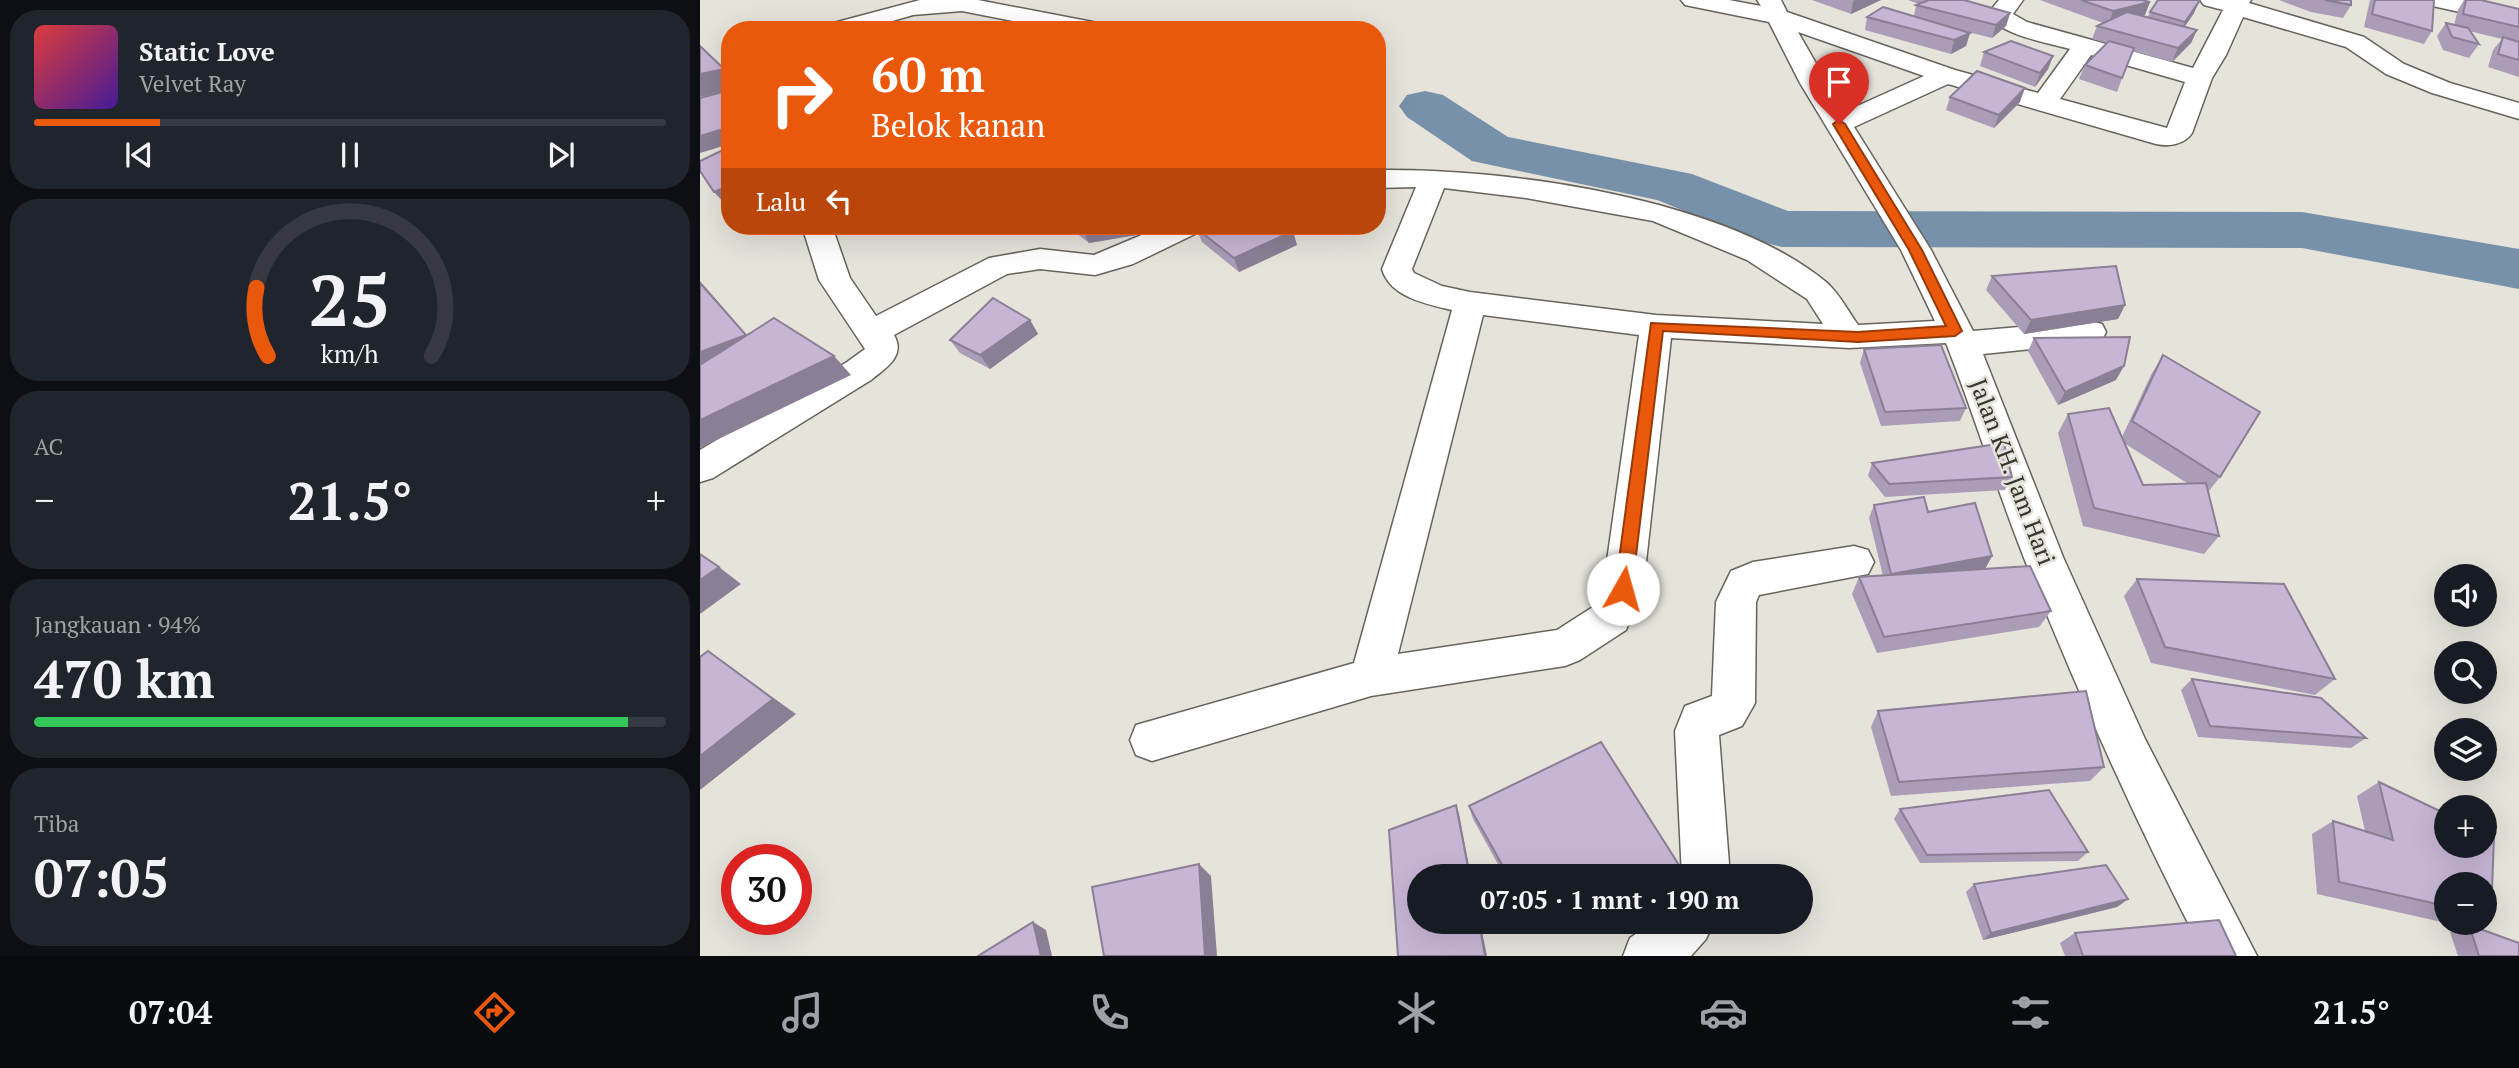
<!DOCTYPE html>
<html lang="id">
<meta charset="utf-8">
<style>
:root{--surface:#171b24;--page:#20242c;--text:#f1f3f6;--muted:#9ea1a6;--line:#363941;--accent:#ea580c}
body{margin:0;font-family:"PT Serif",serif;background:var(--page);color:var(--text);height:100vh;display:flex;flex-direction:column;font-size:26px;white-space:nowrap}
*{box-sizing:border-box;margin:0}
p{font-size:23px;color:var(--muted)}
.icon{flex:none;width:38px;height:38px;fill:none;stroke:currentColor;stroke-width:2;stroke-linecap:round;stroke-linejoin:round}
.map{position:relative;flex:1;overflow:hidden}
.drawer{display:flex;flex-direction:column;gap:10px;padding:10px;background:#0d0f14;width:700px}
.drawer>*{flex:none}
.banner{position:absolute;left:21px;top:21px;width:665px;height:214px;border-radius:28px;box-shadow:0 7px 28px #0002;background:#ea580c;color:#fff;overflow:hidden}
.tools{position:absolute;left:1734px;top:564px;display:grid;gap:14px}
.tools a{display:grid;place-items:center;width:63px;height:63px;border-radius:50%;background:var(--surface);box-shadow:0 7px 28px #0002;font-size:35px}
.speed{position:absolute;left:21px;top:844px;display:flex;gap:14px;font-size:35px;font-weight:700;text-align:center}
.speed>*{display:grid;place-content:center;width:91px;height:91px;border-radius:50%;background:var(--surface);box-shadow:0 7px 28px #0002;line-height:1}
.speed .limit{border:10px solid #d22;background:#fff;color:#111}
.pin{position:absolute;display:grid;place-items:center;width:60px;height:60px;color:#fff;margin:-72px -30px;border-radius:50% 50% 50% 0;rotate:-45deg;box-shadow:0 0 7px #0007}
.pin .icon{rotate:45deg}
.me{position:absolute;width:77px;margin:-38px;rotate:7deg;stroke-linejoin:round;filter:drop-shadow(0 0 5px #0008)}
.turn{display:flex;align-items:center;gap:24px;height:147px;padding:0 35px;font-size:32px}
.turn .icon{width:91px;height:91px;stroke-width:2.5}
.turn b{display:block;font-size:49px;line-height:60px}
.then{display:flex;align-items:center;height:66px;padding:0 35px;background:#0003;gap:14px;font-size:26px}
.big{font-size:52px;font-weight:600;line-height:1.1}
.drawer .card{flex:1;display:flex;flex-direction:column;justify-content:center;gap:10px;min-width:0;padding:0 24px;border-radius:28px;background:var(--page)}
.drawer .dial{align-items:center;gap:0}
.dial svg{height:182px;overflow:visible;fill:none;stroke:var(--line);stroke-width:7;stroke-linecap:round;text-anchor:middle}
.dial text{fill:var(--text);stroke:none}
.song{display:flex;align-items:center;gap:21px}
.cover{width:84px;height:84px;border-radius:10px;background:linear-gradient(135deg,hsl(0 70% 55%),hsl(260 70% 35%))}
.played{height:7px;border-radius:4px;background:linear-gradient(90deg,var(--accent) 20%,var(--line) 20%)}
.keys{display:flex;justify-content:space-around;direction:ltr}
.heat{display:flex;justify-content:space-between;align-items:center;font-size:38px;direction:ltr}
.charge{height:10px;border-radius:5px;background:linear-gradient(90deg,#34c759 94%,var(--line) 0)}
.trip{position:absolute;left:707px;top:864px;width:406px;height:70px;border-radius:35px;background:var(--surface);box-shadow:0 7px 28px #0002;font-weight:600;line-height:70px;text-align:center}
.tab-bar{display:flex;height:112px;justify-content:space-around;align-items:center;background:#090b0e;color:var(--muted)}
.tab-bar .icon{width:49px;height:49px}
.tab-bar .current{color:var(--accent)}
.tab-bar b{font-size:32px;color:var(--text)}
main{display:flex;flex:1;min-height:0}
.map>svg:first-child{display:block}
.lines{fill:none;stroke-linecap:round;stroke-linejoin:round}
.river{fill:#7791ab;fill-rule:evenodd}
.minor-casing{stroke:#66645c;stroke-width:3}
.minor{fill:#fff;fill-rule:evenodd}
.wall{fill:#ab9cb7;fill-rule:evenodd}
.shaded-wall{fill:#8b7f95}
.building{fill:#c7b5d5;stroke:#8b7f95;stroke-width:2}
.route{fill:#ea580c;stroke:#983908;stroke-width:2}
.labels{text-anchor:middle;stroke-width:5;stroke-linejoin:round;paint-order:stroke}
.street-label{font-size:24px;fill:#363531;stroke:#e5e3da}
</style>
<main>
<section class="drawer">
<div class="card">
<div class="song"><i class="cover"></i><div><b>Static Love</b><p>Velvet Ray</p></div></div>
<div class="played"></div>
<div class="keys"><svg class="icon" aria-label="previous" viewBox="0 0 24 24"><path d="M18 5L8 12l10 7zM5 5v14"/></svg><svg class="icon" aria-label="pause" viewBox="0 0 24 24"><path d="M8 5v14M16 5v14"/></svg><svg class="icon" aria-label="next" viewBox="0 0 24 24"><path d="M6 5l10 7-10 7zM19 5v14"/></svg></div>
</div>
<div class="card dial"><svg viewBox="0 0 100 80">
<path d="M14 69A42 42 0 1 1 86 69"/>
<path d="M14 69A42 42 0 0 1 9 39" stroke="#ea580c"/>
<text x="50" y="56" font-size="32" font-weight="700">25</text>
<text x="50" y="72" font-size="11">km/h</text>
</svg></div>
<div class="card"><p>AC</p>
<div class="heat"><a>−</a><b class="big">21.5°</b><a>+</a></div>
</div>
<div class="card"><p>Jangkauan · 94%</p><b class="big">470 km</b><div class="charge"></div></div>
<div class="card"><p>Tiba</p><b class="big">07:05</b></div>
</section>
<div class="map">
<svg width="1819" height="956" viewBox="0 0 1819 956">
<rect width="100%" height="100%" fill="#e5e3da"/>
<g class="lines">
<path class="river" d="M725 91 743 95 808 137 992 174 1088 211 1602 212 1819 249V289L1602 248 1082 247 1062 242 957 200 772 161 707 117 699 106 707 95Z"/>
<g class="minor-casing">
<g id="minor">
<path d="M220 0H278L398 23 406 25 410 30H359L262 11 213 15 161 30H122L126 25Z"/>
<path d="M981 0H1029L1061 6 1057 0H1081L1087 12 1255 70 1338 93 1370 49C1350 43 1295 35 1289 12L1299 0H1323L1313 14 1327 22 1493 68 1523 10 1504 5 1500 0H1551L1549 3 1664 37 1704 64 1750 83 1819 103V119L1732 93 1686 74 1646 47 1543 17 1526 55 1512 78 1492 133C1485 144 1469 147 1456 144L1248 84 1154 127 1231 250 1273 331 1390 321 1402 324 1406 332 1402 340 1390 343 1283 354 1363 557 1445 739 1557 956H1505C1438 827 1378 694 1324 558 1296 487 1274 414 1246 343L1149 348 971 338 943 589 926 630 880 660 865 666 671 696 452 761 436 755 430 740 436 725 654 663 752 310C726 304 690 297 682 269L716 187 677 188V170C807 168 1024 198 1126 282 1139 293 1148 311 1158 325L1235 321 1201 250 1100 83 1069 22 985 5ZM1098 32 1224 76 1144 112ZM1391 55 1485 82 1467 128 1360 99ZM744 188 826 198 953 221 1047 260 1107 299 1123 324 956 315 770 292 742 286 714 273 712 269ZM783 315 939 335 903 589 896 605 857 630 698 654Z"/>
<path d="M1724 0H1768L1819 11V25L1728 5Z"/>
<path d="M102 226H132L150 278 176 316 289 258 340 249 394 255 463 226H502L497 233 433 264 395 275 340 269 307 274 194 335C206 356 186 368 171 380L13 478 0 482V450L147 362 165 349 119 280Z"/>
<path d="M1154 546 1168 550 1174 562 1168 574 1059 595 1056 602 1055 703 1042 726 1019 735 1030 877H982L975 731 985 706 1012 696 1016 602 1031 571 1053 562Z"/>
<path d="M953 922H1014L1006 939 991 956H923L930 938Z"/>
</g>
</g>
<use href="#minor" class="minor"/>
</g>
<g class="wall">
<path d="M1112 0H1181L1151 14Z"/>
<path d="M1208 0H1264L1310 13 1306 26 1292 38 1268 32 1270 33 1266 46 1251 54 1165 30 1167 17 1214 16 1216 5 1219 4Z"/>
<path d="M1340 0H1442L1445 15 1443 16 1448 17 1450 12 1494 13 1485 26 1497 30 1491 43 1472 62 1432 51 1417 92 1379 79 1385 65 1407 43 1392 39 1397 26 1403 23Z"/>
<path d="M1579 0H1651V5L1643 18 1611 12Z"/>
<path d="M1670 0H1734L1732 31 1724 44 1664 27Z"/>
<path d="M1764 0H1781L1819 9V77L1788 67 1793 50 1802 39 1769 31 1779 44 1769 58 1743 50 1737 36 1746 23 1754 25 1758 10Z"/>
<path d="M1284 52 1353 56 1348 69 1335 87 1280 66Z"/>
<path d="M1250 97 1320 102 1294 128 1246 110Z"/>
<path d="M367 226H457L460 231 389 243Z"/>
<path d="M496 228 597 245 539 272 502 242Z"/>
<path d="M1292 276 1425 305 1418 319 1324 334 1286 290Z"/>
<path d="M330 320 338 334 290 369 260 353 250 340Z"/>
<path d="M1334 338 1416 380 1358 405 1328 351Z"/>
<path d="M1164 349 1266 408 1260 421 1181 426 1160 363Z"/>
<path d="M1463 355 1520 477 1508 492 1519 536 1504 554 1383 526 1358 433 1368 414 1422 437 1451 375ZM1424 443 1487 483 1443 485Z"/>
<path d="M1172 463 1312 477 1305 490 1185 497 1168 476Z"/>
<path d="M1174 505 1228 512 1292 556 1285 569 1351 611 1339 627 1177 653 1152 594 1159 577 1183 576 1169 518Z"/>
<path d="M1437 579 1635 679 1615 695 1451 663 1424 596Z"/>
<path d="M1492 679 1666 738 1651 748 1498 737 1481 690Z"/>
<path d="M1178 711 1404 767 1390 781 1191 796 1171 727Z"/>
<path d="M1679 782 1746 814V845H1785V832L1794 837 1791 916 1785 918V884H1746V922H1774L1764 927 1617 894 1612 834 1633 821 1665 831 1657 796Z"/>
<path d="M769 806 983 877H805L773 819Z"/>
<path d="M1200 809 1388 852 1378 861 1220 863 1194 819Z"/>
<path d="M1274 884 1428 899 1417 907 1283 940 1266 892Z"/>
<path d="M1769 925 1819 956H1758L1750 932Z"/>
<path d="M1375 933 1536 956H1365L1360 943Z"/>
</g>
<g class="shaded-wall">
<path d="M1155 0H1181L1151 14 1153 1Z"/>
<path d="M1500 0 1494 13 1479 35 1485 22Z"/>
<path d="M1450 2 1445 15 1408 25 1413 11Z"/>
<path d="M1310 13 1306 26 1292 38 1296 25Z"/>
<path d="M1497 30 1491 43 1472 62 1478 48Z"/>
<path d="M1270 33 1266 46 1251 54 1254 40Z"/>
<path d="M1353 56 1348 69 1335 87 1340 73Z"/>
<path d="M24 69 30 76V90L0 97V74Z"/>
<path d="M1325 88 1320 102 1294 128 1299 115Z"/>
<path d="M30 127V144L0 153V136Z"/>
<path d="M30 185V204L26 205 14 192Z"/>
<path d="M403 226H457L460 231 389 243 382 229Z"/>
<path d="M593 231 597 245 539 272 534 258Z"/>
<path d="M0 281 64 355 0 378Z"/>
<path d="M1425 305 1418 319 1324 334 1331 320Z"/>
<path d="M330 320 338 334 290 369 280 355Z"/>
<path d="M134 356 151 375 0 448V420Z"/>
<path d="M1424 366 1416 380 1358 405 1365 392Z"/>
<path d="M1292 556 1285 569 1186 587 1191 574Z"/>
<path d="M19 567 41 584 0 614V580Z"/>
<path d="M8 651 96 714 0 790V756Z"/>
<path d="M756 805 759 814 771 877H770Z"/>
<path d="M499 864 511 876 517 956H505Z"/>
<path d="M984 873 983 877H970Z"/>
<path d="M1428 899 1417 907 1283 940 1291 933Z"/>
<path d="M333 922 346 930 352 956H341Z"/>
<path d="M779 922H780L787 956H785Z"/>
<path d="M833 922H854L834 928Z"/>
</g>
<g class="building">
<path d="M1229 0H1264L1310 13 1296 25 1216 5Z"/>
<path d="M1381 0H1442L1450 2 1413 11Z"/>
<path d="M1458 0H1500L1485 22 1450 12Z"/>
<path d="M1625 0H1651V5Z"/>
<path d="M1675 0H1734L1732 31 1672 14Z"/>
<path d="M1766 0H1781L1819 9V27L1763 14Z"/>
<path d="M1183 7 1270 33 1254 40 1167 17Z"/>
<path d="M1427 12 1497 30 1478 48 1397 26Z"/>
<path d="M1746 23 1768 28 1779 44 1752 37Z"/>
<path d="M1803 37 1819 42V60L1798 54Z"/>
<path d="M1311 41 1353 56 1340 73 1284 52Z"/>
<path d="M1409 41 1434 48 1422 78 1385 65Z"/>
<path d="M0 46 24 69 0 74Z"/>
<path d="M1277 71 1325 88 1299 115 1250 97Z"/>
<path d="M30 90V127L0 136V98Z"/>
<path d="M25 149 30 155V185L14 192 0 171V161Z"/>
<path d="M377 226H403L382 229Z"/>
<path d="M500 226H585L593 231 534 258 496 228Z"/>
<path d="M1416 266 1425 305 1331 320 1292 276Z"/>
<path d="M0 283 46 335 0 352Z"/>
<path d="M293 298 330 320 280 355 250 340Z"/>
<path d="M74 318 134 356 0 420V365Z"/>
<path d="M1430 337 1424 366 1365 392 1334 338Z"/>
<path d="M1241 345 1266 408 1185 412 1164 349Z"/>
<path d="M1463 355 1560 412 1520 477 1432 421Z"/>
<path d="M1409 408 1443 485 1506 483 1519 536 1394 508 1368 414Z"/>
<path d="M1304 443 1312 477 1189 484 1172 463Z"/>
<path d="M1224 497 1228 512 1275 503 1292 556 1191 574 1174 505Z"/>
<path d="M0 554 19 567 0 580Z"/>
<path d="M1330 566 1351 611 1184 637 1159 577Z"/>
<path d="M1437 579 1584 584 1635 679 1465 647Z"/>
<path d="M8 651 73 699 0 756V657Z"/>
<path d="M1492 679 1621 698 1666 738 1510 726Z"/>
<path d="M1386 691 1404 767 1199 782 1178 711Z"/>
<path d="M901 742 984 873 970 877H809L769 806Z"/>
<path d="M1679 782 1746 814V845H1785V832L1794 837 1791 916 1785 914V884H1746V906L1639 882 1633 821 1693 840Z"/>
<path d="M1349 790 1388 852 1227 855 1200 809Z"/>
<path d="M756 805 770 877H719V922H779L785 956H698L689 830Z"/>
<path d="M499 864 505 956H404L392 887Z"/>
<path d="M1406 865 1428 899 1291 933 1274 884Z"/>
<path d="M1519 920 1536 956H1383L1375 933Z"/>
<path d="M333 922 341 956H278Z"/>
<path d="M1769 925 1819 943V956H1779Z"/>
</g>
<path class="route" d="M1139 120 1145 124 1222 250 1262 331 1255 336 1158 342 963 331 932 589 929 594 923 596 917 594 915 589 951 323 1158 332 1246 326 1209 250 1133 124Z"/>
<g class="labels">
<g class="street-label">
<text transform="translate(1312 472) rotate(69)" y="8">Jalan KH. Jam Hari</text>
</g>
</g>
</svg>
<div class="tools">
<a><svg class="icon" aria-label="sound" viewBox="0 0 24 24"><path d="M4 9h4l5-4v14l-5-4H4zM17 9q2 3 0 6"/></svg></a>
<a><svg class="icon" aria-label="search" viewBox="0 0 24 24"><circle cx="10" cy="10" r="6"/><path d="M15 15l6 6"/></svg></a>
<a><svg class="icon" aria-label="layers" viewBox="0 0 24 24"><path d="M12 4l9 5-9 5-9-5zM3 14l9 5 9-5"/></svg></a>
<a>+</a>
<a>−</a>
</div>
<div class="speed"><div class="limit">30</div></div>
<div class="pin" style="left:1139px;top:124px;background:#d93025"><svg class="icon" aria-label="arrive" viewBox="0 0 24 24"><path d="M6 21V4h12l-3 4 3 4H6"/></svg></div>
<svg class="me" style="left:923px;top:589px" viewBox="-20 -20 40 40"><circle r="19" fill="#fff"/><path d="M0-13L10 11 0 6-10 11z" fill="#ea580c"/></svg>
<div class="trip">07:05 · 1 mnt · 190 m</div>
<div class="banner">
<div class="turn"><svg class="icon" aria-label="right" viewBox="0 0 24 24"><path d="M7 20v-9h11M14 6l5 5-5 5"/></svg><div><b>60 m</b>Belok kanan</div></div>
<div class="then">Lalu<svg class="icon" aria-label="left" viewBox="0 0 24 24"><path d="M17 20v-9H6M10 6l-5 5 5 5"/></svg></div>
</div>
</div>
</main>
<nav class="tab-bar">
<b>07:04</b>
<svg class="icon current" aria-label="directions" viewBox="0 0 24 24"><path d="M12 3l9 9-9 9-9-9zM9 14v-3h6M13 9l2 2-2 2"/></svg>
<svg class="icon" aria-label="music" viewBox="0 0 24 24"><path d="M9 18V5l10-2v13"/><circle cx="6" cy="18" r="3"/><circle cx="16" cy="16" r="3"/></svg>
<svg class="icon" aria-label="phone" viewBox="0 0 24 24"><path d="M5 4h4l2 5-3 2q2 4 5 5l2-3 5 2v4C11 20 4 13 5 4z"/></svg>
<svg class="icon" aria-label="climate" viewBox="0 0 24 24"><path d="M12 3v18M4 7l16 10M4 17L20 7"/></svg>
<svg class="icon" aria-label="car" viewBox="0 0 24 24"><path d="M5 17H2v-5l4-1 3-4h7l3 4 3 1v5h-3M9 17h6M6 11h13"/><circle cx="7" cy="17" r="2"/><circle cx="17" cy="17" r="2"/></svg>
<svg class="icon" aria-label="filters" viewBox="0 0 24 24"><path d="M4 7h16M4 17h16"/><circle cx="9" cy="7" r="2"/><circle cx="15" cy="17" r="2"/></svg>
<b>21.5°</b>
</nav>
